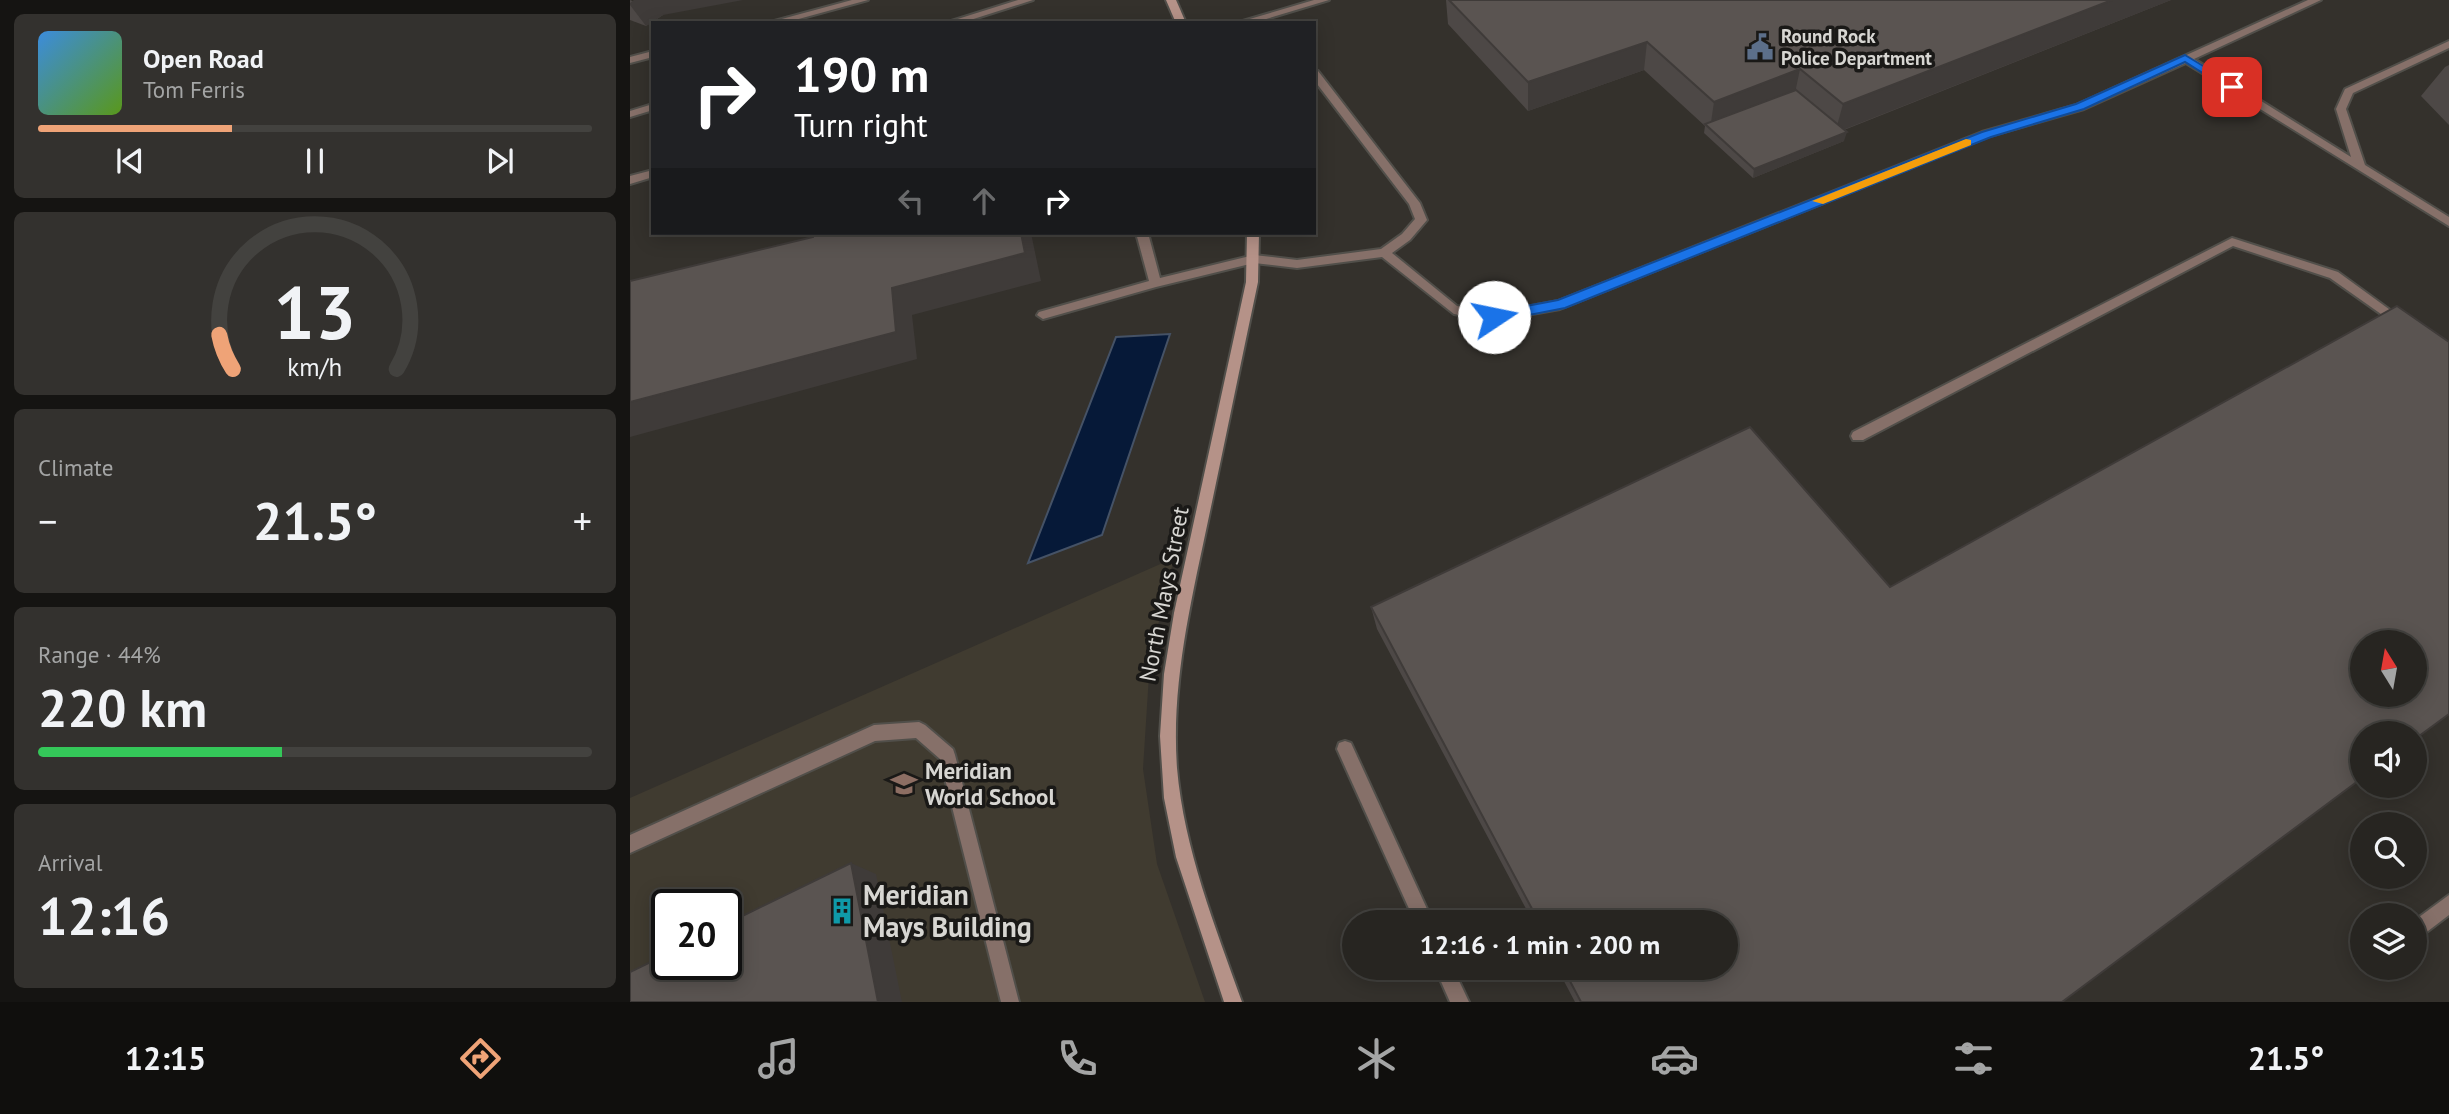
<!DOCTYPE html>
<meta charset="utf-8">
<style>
:root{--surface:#272521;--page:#33312e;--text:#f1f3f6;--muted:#a4a5a5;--line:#43423f;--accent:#efa377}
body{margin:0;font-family:"PT Sans",sans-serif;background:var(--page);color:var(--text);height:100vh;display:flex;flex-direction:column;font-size:26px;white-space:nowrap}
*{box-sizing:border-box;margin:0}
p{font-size:23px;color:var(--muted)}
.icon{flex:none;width:38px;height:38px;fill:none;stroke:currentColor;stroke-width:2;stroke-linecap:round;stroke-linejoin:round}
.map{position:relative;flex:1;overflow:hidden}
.side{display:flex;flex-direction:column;gap:14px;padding:14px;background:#151412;width:630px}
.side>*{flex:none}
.guide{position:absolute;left:21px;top:21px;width:665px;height:214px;border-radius:0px;box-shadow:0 4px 18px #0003,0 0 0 2px var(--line);background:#202124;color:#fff;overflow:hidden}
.needle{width:46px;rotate:349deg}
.fabs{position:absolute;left:1720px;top:630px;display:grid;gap:14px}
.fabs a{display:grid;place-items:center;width:77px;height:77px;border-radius:50%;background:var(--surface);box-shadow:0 4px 18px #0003,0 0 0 2px var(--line);font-size:35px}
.speed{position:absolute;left:21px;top:889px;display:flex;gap:14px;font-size:35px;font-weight:700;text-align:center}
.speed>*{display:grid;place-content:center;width:91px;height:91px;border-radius:50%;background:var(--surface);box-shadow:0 4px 18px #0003,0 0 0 2px var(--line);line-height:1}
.speed .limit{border:4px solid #111;border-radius:10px;background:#fff;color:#111}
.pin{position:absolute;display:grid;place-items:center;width:60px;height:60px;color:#fff;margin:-30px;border-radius:14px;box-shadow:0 4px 10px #0006}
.me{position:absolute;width:77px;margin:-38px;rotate:79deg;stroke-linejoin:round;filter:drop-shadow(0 0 5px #0008)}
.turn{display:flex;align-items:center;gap:24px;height:147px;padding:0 28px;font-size:32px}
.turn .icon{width:91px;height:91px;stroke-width:2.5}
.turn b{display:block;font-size:49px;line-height:60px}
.lanes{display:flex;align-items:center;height:66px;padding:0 28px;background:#0003;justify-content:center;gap:35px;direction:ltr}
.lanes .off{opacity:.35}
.big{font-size:52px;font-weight:700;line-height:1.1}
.side .card{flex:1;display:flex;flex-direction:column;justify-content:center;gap:10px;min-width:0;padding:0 24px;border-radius:10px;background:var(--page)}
.side .dial{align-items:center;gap:0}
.dial svg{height:182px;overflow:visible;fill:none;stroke:var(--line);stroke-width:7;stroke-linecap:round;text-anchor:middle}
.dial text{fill:var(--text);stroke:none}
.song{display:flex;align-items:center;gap:21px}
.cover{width:84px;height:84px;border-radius:10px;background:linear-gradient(135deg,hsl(210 70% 55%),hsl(90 70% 35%))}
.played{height:7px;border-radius:4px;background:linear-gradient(90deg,var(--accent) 35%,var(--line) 35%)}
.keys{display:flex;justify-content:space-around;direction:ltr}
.heat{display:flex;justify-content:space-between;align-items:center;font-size:38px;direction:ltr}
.charge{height:10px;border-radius:5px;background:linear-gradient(90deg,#34c759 44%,var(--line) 0)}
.trip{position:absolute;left:712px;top:910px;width:396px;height:70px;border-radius:35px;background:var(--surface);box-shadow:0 4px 18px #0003,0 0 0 2px var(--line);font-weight:700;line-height:70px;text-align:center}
.tabs{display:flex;height:112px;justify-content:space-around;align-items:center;background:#100f0d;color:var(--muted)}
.tabs .icon{width:49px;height:49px}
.tabs .on{color:var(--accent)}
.tabs b{font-size:32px;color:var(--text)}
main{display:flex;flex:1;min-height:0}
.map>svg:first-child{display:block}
.built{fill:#403b30;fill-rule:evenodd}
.water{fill:#061938;stroke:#455266;stroke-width:2}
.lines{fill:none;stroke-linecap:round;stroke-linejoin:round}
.service-casing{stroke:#514f4a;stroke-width:4}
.minor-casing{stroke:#514f4a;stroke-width:4}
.secondary-casing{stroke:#514f4a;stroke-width:4}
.service{fill:#867069;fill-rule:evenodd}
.minor{fill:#867069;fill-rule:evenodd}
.secondary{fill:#b59288;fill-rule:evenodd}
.wall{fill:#4d4846}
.shaded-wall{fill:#3f3b39}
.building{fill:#5a5451;stroke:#3f3b39;stroke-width:2;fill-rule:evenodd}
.route{fill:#1a73e8;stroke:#114b97;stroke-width:2}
.slow{fill:#f59e0b}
.labels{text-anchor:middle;stroke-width:7;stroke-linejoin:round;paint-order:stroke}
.far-poi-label{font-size:19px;font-weight:bold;fill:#d7d6d2;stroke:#1a1917;text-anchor:start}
.street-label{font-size:23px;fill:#d7d6d2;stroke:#1a1917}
.poi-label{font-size:23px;font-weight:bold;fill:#d7d6d2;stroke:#1a1917;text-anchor:start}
.near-poi-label{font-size:28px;font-weight:bold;fill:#d7d6d2;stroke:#1a1917;text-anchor:start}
</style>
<main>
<section class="side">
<div class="card">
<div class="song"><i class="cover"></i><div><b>Open Road</b><p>Tom Ferris</p></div></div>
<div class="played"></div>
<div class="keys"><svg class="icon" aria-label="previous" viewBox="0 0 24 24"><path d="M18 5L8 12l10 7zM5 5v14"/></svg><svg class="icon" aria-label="pause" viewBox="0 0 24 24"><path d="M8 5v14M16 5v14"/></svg><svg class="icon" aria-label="next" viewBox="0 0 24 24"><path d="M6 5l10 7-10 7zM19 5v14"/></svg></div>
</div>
<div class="card dial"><svg viewBox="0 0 100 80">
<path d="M14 69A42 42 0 1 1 86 69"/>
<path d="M14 69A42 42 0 0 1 8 54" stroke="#efa377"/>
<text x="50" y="56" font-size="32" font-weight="700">13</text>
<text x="50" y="72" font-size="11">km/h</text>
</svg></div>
<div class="card"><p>Climate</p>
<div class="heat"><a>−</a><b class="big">21.5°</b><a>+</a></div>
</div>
<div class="card"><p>Range · 44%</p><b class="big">220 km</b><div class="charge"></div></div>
<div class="card"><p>Arrival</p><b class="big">12:16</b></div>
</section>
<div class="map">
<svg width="1819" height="1002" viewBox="0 0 1819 1002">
<rect width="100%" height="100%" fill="#34312c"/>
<path class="built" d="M544 558 520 659 513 769 527 864 575 1002H0V798ZM37 905H96V964H37Z"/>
<path class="water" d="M540 334 472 535 398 563 486 337Z"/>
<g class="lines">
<g class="service-casing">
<g id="service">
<path d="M222 0H238L154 23H137Z"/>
<path d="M684 0H699L623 23H606Z"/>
<path d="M1678 0H1691L1564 59 1721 157 1706 109 1715 89 1819 41V48L1723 93 1716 109 1735 165 1819 217V226L1556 63 1454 109 1360 136 930 309 864 321 824 314 752 257 667 268 624 263 526 287 413 319 407 315 409 312 519 281 506 233H518L530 278 624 255 667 260 751 249 772 234 785 219 779 204 684 80V70L688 71 790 203 797 220 780 240 762 253 827 306 864 313 928 301 1352 132 1446 105Z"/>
<path d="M23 51V57L0 63V57Z"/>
<path d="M23 170V177L0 184V176Z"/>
<path d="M1602 238 1708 272 1778 323 1776 326H1768L1700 278 1603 246 1233 440H1223L1221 436 1223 432Z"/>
<path d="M289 722 295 725 323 749 325 755 389 1002H371L310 759 286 738 245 741 0 853V835L244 725Z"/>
<path d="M715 741 721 743 803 922H785L707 749 709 743Z"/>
<path d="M1819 895V915L1785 941V920Z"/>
<path d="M805 968H823L839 1002H820Z"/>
</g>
</g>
<g class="minor-casing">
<g id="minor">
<path d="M388 0H403L331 23H315Z"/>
<path d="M23 104V110L0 117V111Z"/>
</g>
</g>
<g class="secondary-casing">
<g id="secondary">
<path d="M536 0H546L556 23H546Z"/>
<path d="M617 233H629L628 282C611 362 595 441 578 521 561 602 541 684 547 768 554 849 585 926 612 1002H594L546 857 534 798 530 736 534 674 544 613 616 282Z"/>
</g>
</g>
<use href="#service" class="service"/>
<use href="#minor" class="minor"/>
<use href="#secondary" class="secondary"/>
</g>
<g class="wall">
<path d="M0 0 33 15 16 26 0 20Z"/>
<path d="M816 0H1541L1214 130V141L1123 178 1074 133 1075 126 1014 70 898 111 818 24Z"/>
<path d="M1819 65V125L1791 96 1815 67Z"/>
<path d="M741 607 1432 1002H945L927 968H1096V922H903L747 629Z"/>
</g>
<g class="shaded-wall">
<path d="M4 0H113L33 15 16 26 0 5V3Z"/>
<path d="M1482 0H1541L1205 133 1213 104Z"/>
<path d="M1017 42 1014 70 898 111V82Z"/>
<path d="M1170 69 1164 98 1080 129 1084 102Z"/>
<path d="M1217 132 1214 141 1123 178 1124 169Z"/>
<path d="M391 233H401L411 281 282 315 287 359 0 437V402L262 288Z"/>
<path d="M221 863 246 874 272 1002H248Z"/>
</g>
<g class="building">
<path d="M819 0H1482L1213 104 1170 69 1084 102 1017 42 898 82Z"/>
<path d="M1166 90 1217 132 1124 169 1075 124Z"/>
<path d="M183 233H391L395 253 262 288 266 332 0 402V281L183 237Z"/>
<path d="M1767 306 1819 342V714L1785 739V733H1732V778L1432 1002H951L933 968H1096V922H909L741 607 1120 427 1260 587ZM1732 642H1785V695H1732Z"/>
<path d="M221 863 248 1002H0V972L37 954V964H96V924Z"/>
</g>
<path class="route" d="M1555 55 1608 87 1598 89 1555 62 1454 109 1361 137 935 308 864 322 857 317 864 312 928 300 1352 132 1446 104Z"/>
<path class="slow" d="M1336 139 1341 140V145L1193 204 1182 201Z"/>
<defs>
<g id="civic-bare" transform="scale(2.1)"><path d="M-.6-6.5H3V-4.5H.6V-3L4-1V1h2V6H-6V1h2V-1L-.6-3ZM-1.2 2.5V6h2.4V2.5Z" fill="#5c6f8a" stroke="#1a1917" stroke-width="2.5" paint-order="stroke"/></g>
<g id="school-bare" transform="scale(2.1)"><path d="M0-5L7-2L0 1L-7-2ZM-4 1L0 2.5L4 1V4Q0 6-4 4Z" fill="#8d6e63" stroke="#1a1917" stroke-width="2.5" paint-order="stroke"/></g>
<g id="building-bare" transform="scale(2.1)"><path d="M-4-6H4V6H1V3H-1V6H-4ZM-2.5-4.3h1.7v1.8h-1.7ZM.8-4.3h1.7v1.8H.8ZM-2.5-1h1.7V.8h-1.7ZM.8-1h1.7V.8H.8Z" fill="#0f9aa8" stroke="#1a1917" stroke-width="2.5" paint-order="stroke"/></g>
</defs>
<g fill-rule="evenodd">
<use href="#civic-bare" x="1130" y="47"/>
<use href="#school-bare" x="274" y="784"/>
<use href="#building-bare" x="212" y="911"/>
</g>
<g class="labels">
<g class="far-poi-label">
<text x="1151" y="43">Round Rock<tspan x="1151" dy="22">Police Department</tspan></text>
</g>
<g class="street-label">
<text transform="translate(534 594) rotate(-79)" y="8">North Mays Street</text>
</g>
<g class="poi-label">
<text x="295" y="779">Meridian<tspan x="295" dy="26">World School</tspan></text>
</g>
<g class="near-poi-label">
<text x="233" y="905">Meridian<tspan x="233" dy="32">Mays Building</tspan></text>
</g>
</g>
</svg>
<div class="fabs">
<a><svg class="needle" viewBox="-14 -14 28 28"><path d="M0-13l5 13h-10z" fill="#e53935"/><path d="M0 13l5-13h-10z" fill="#a4a5a5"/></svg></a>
<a><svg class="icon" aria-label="sound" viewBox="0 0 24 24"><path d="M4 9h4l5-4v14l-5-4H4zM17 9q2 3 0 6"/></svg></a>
<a><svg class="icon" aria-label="search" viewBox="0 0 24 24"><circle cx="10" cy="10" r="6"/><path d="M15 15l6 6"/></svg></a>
<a><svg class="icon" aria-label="layers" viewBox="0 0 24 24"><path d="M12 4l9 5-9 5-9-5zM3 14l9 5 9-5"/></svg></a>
</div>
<div class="speed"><div class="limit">20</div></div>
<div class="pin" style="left:1602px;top:87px;background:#d93025"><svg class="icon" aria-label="arrive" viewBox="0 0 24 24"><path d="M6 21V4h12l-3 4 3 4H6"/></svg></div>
<svg class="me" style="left:864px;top:317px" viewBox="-20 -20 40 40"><circle r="19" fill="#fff"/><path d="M0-13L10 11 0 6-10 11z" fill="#1a73e8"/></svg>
<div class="trip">12:16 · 1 min · 200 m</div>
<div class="guide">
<div class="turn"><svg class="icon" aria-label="right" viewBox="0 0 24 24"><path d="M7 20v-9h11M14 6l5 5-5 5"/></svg><div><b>190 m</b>Turn right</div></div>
<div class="lanes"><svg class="icon off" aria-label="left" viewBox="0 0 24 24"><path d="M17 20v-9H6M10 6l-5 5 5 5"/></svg><svg class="icon off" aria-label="ahead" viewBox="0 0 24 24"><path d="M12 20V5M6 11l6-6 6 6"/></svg><svg class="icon" aria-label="right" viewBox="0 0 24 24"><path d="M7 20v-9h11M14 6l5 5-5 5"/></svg></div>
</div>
</div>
</main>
<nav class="tabs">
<b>12:15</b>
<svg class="icon on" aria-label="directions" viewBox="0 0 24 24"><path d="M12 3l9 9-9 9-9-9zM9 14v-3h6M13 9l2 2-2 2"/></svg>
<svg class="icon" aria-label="music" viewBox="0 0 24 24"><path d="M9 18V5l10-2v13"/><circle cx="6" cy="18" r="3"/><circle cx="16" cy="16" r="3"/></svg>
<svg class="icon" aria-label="phone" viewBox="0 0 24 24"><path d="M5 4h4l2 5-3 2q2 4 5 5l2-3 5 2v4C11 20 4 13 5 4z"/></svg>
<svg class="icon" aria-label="climate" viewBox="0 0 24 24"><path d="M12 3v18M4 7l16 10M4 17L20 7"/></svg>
<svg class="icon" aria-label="car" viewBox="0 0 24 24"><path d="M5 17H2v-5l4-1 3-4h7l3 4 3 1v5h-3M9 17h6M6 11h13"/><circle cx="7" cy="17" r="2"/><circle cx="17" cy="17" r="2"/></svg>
<svg class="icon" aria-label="filters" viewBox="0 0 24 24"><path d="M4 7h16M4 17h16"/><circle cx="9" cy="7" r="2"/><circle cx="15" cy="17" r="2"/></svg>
<b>21.5°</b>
</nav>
